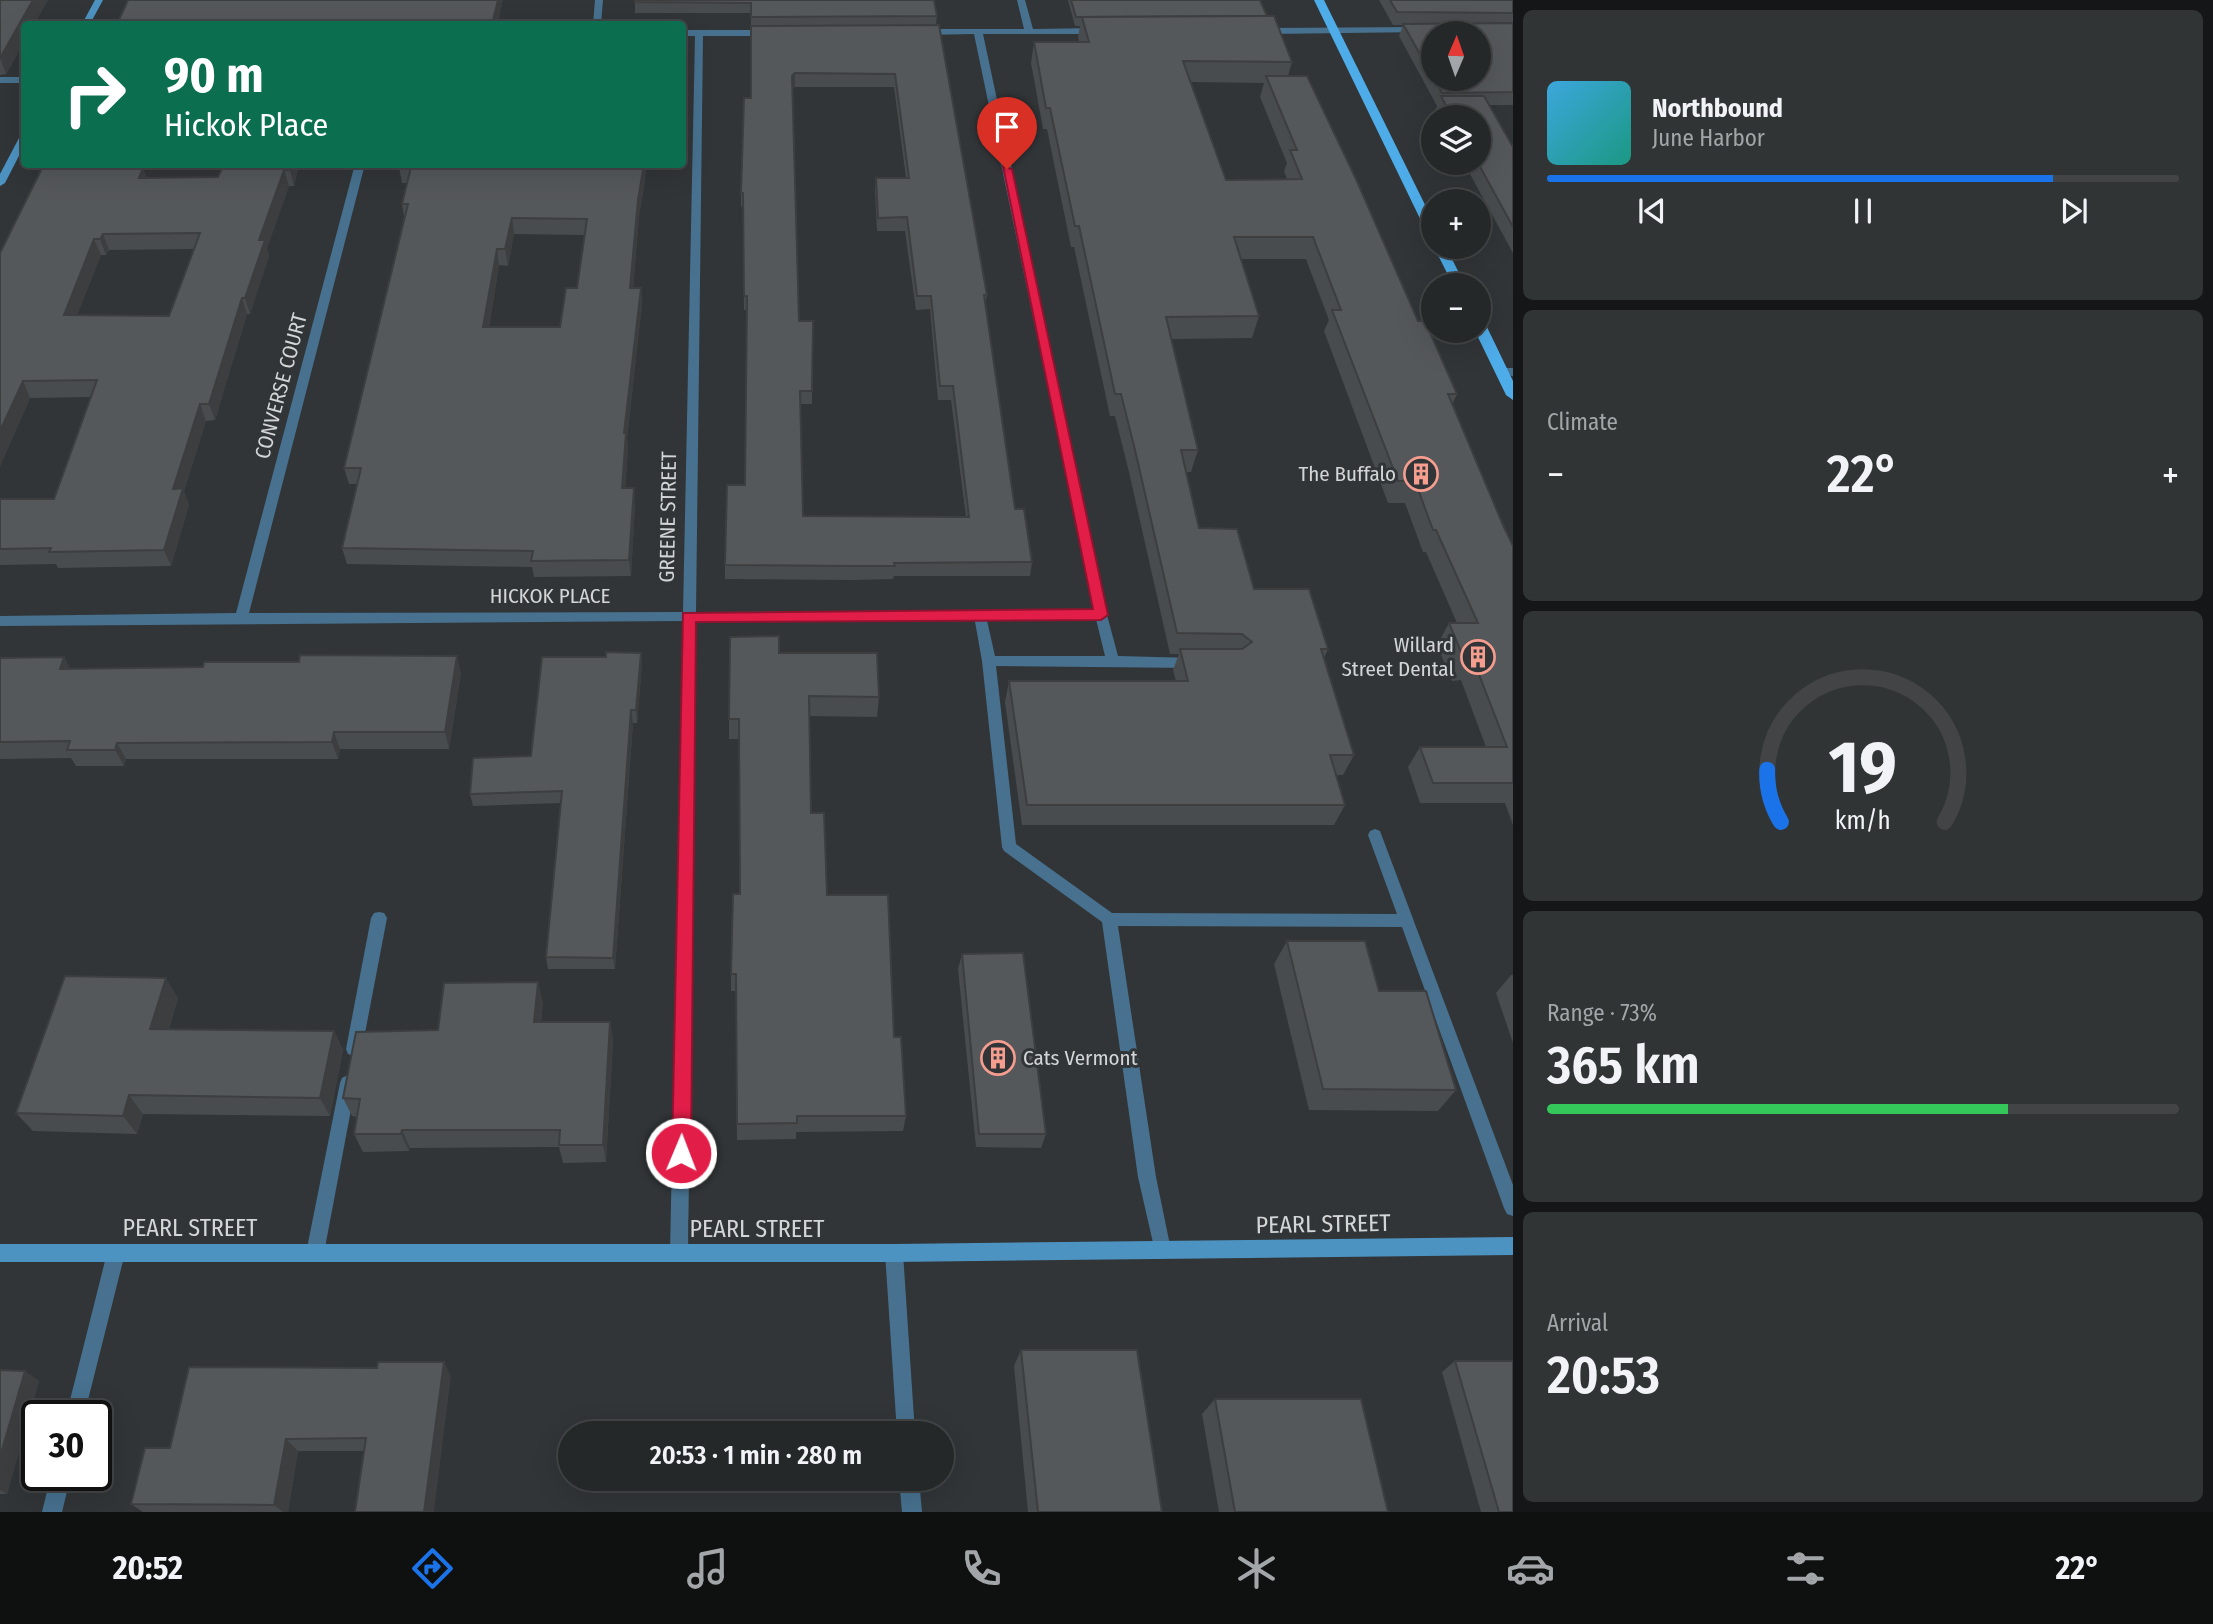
<!DOCTYPE html>
<meta charset="utf-8">
<style>
:root{--surface:#252829;--page:#313435;--text:#f1f3f6;--muted:#a3a6a8;--line:#424446;--accent:#1a73e8}
body{margin:0;font-family:"Fira Sans Condensed",sans-serif;background:var(--page);color:var(--text);height:100vh;display:flex;flex-direction:column;font-size:26px;white-space:nowrap}
*{box-sizing:border-box;margin:0}
p{font-size:23px;color:var(--muted)}
.icon{flex:none;width:38px;height:38px;fill:none;stroke:currentColor;stroke-width:2;stroke-linecap:round;stroke-linejoin:round}
.map{position:relative;flex:1;overflow:hidden}
.details{display:flex;flex-direction:column;gap:10px;padding:10px;background:#141617;width:700px}
.details>*{flex:none}
.guide{position:absolute;left:21px;top:21px;width:665px;height:147px;border-radius:7px;box-shadow:0 7px 28px #0002,0 0 0 2px var(--line);background:#0b6e4f;color:#fff;overflow:hidden}
.needle{width:46px;rotate:2deg}
.controls{position:absolute;left:1421px;top:21px;display:grid;gap:14px}
.controls a{display:grid;place-items:center;width:70px;height:70px;border-radius:50%;background:var(--surface);box-shadow:0 7px 28px #0002,0 0 0 2px var(--line);font-size:35px}
.speed{position:absolute;left:21px;top:1400px;display:flex;gap:14px;font-size:35px;font-weight:700;text-align:center}
.speed>*{display:grid;place-content:center;width:91px;height:91px;border-radius:50%;background:var(--surface);box-shadow:0 7px 28px #0002,0 0 0 2px var(--line);line-height:1}
.speed .limit{border:4px solid #111;border-radius:10px;background:#fff;color:#111}
.pin{position:absolute;display:grid;place-items:center;width:60px;height:60px;color:#fff;margin:-72px -30px;border-radius:50% 50% 50% 0;rotate:-45deg;box-shadow:0 0 7px #0007}
.pin .icon{rotate:45deg}
.me{position:absolute;width:77px;margin:-38px;rotate:1deg;stroke-linejoin:round;filter:drop-shadow(0 0 5px #0008)}
.turn{display:flex;align-items:center;gap:24px;height:147px;padding:0 28px;font-size:32px}
.turn .icon{width:91px;height:91px;stroke-width:2.5}
.turn b{display:block;font-size:49px;line-height:60px}
.big{font-size:52px;font-weight:600;line-height:1.1}
.details .card{flex:1;display:flex;flex-direction:column;justify-content:center;gap:10px;min-width:0;padding:0 24px;border-radius:10px;background:var(--page)}
.details .dial{align-items:center;gap:0}
.dial svg{height:182px;overflow:visible;fill:none;stroke:var(--line);stroke-width:7;stroke-linecap:round;text-anchor:middle}
.dial text{fill:var(--text);stroke:none}
.song{display:flex;align-items:center;gap:21px}
.cover{width:84px;height:84px;border-radius:10px;background:linear-gradient(135deg,hsl(200 70% 55%),hsl(170 70% 35%))}
.played{height:7px;border-radius:4px;background:linear-gradient(90deg,var(--accent) 80%,var(--line) 80%)}
.keys{display:flex;justify-content:space-around;direction:ltr}
.heat{display:flex;justify-content:space-between;align-items:center;font-size:38px;direction:ltr}
.charge{height:10px;border-radius:5px;background:linear-gradient(90deg,#34c759 73%,var(--line) 0)}
.trip{position:absolute;left:558px;top:1421px;width:396px;height:70px;border-radius:35px;background:var(--surface);box-shadow:0 7px 28px #0002,0 0 0 2px var(--line);font-weight:600;line-height:70px;text-align:center}
.dock{display:flex;height:112px;justify-content:space-around;align-items:center;background:#0f1010;color:var(--muted)}
.dock .icon{width:49px;height:49px}
.dock .active{color:var(--accent)}
.dock b{font-size:32px;color:var(--text)}
main{display:flex;flex:1;min-height:0}
.map>svg:first-child{display:block}
.lines{fill:none;stroke-linecap:round;stroke-linejoin:round}
.lane{fill:#47718f;fill-rule:evenodd}
.street{fill:#47718f;fill-rule:evenodd}
.secondary{fill:#4d93c2;fill-rule:evenodd}
.primary{fill:#4eace9;fill-rule:evenodd}
.wall{fill:#494c4e;fill-rule:evenodd}
.shaded-wall{fill:#3c3e40}
.building{fill:#55585b;stroke:#3c3e40;stroke-width:2;fill-rule:evenodd}
.route{fill:#e11d48;stroke:#92132f;stroke-width:2}
.labels{text-anchor:middle;stroke-width:6;stroke-linejoin:round;paint-order:stroke}
.street-label{font-size:21px;fill:#d3d5d7;stroke:#313537}
.poi-label{font-size:21px;fill:#d3d5d7;stroke:#313537;text-anchor:end}
.near-street-label{font-size:24px;fill:#d3d5d7;stroke:#313537}
</style>
<main>
<div class="map">
<svg width="1513" height="1512" viewBox="0 0 1513 1512">
<rect width="100%" height="100%" fill="#313537"/>
<g class="lines">
<g class="lane">
<rect x="0" y="77" width="24" height="6"/>
<path d="M1101 610 1107 615 1118 656 1195 658 1202 663 1195 668 996 666 1016 844 1112 913 1397 914 1368 835 1370 831 1375 829 1380 831 1513 1185V1216L1507 1214 1504 1208 1402 927 1118 926 1156 1177 1171 1250 1168 1256 1162 1259 1156 1256 1138 1177 1102 922 1004 851 1002 847 982 661 974 616 980 611 986 616 995 656H1105L1095 615Z"/>
<path d="M379 912 384 913 387 918 362 1049 360 1054 354 1056 348 1054 346 1049 371 918 374 913Z"/>
<path d="M348 1075 354 1078 356 1083 324 1253 321 1259 315 1262 309 1259 306 1253 340 1083 342 1078Z"/>
<path d="M116 1244 122 1247 125 1253 84 1416H66L107 1253 110 1247Z"/>
<path d="M51 1475H71L62 1512H42Z"/>
</g>
<g class="street">
<path d="M595 0H603L601 24H593Z"/>
<path d="M1017 0H1025L1033 29 1098 28 1102 31 1098 34H983L1107 615 1101 620 696 621 688 1253 685 1259 679 1262 673 1259 670 1253 683 621 0 626V616L236 613 355 164H365L249 613 683 612 695 36H682V30H769L773 33 769 36H703L696 612 1094 610 974 34 922 35 918 32 922 29H1024Z"/>
<path d="M1420 27 1423 28V32L1261 34 1257 31 1261 28Z"/>
<path d="M1502 368H1513V376L1498 374V370Z"/>
<path d="M894 1244 900 1247 903 1253 915 1433H897L885 1253 888 1247Z"/>
<path d="M899 1479H919L922 1512H902Z"/>
</g>
<g class="secondary">
<path d="M95 0H103L90 24H82Z"/>
<path d="M24 135V146L5 183 0 186V174L19 138Z"/>
<path d="M1513 1237V1255L894 1262H0V1244H894Z"/>
</g>
<g class="primary">
<path d="M1314 0H1324L1433 221V237L1427 233Z"/>
<path d="M1434 247H1446L1465 285H1453Z"/>
<path d="M1479 321 1486 325 1513 381V400L1506 395 1475 331H1479Z"/>
</g>
</g>
<g class="wall">
<path d="M0 0H48L34 24H24V42L6 74 0 75Z"/>
<path d="M635 0H934L937 16 936 25 987 295 985 306 1015 509 1032 562 1030 576H894L893 579 852 580 725 579V565L745 485 747 310H744L743 207 741 206V193L751 98V13H635ZM795 87H894L906 178H876L875 191 877 231H905L916 310 930 309 938 400H951L966 517 803 516 800 404H812V391L799 321 793 88Z"/>
<path d="M1068 0H1260L1267 16 1292 62 1288 76 1457 394 1452 405 1503 525 1513 546V825L1505 803H1420L1408 767 1420 747H1486L1461 680 1452 681 1437 645 1449 623H1457L1426 552H1423L1405 503H1388L1324 331 1329 320 1306 259H1241L1259 316 1252 338 1171 339 1198 450 1191 472H1186L1199 528 1254 589 1328 649 1324 658 1354 755 1343 775H1336L1345 805 1334 825H1022L1005 702 1009 681H1176L1173 670 1179 654H1170L1129 472 1115 416H1110L1074 247H1071L1047 129H1043L1031 63 1034 42H1079L1078 37 1080 26H1075ZM1190 82 1264 83 1260 97 1287 163 1284 171 1287 179 1226 180Z"/>
<path d="M1379 0H1513V105H1489L1513 147V253L1464 163H1479V117H1439L1435 110 1437 106 1399 36 1403 25H1393ZM1433 33 1479 79H1433Z"/>
<path d="M144 164 142 168 147 178 218 177 299 164 294 186H289L267 248 269 256 250 314H247L215 420 206 421 184 491 189 505 171 566 58 568 56 564 0 565V499H54L91 397 30 398 0 466V253ZM194 249 169 316 77 315 101 255H106L109 250Z"/>
<path d="M400 164H646L645 180 639 216 633 288H641L642 304 627 438 628 449 625 488 635 504 631 576 534 577 532 567 347 564 342 548 357 484H349L344 468 404 217 402 204 407 183H402L399 167ZM514 234 584 235 577 288 560 327H489L499 265 508 266Z"/>
<path d="M641 653 642 665 637 723H633L615 969H548L546 957 561 803 473 806 470 794 531 756 606 657Z"/>
<path d="M779 653 879 697 877 717 809 716 811 813 827 895 894 1037 906 1116 903 1131 796 1132V1139L737 1140 736 991H731V974L740 894 739 739H729V719Z"/>
<path d="M64 657 70 669 461 673 449 749H340L338 759H126L124 766H76L71 758 0 759V658Z"/>
<path d="M1287 941 1379 991 1456 1090 1438 1111 1309 1110 1274 964Z"/>
<path d="M962 954 1046 1134 1041 1148 976 1147 958 969Z"/>
<path d="M1511 975H1513V1043L1496 993Z"/>
<path d="M178 998 169 1029 334 1031 343 1050 330 1116 143 1114 137 1134 33 1131 16 1113Z"/>
<path d="M543 1002 541 1022H610L613 1041 606 1162 563 1163 559 1147 410 1148 409 1151 363 1152 354 1134 357 1117 352 1116 343 1098 438 1030Z"/>
<path d="M1021 1350 1162 1512H1028L1014 1366Z"/>
<path d="M1455 1361 1513 1512H1481L1442 1372Z"/>
<path d="M377 1368 451 1376 365 1451H298L288 1512H143L131 1504 170 1448Z"/>
<path d="M0 1370 39 1381 7 1494H0Z"/>
<path d="M1215 1399 1388 1512H1219L1202 1414Z"/>
</g>
<g class="shaded-wall">
<path d="M33 0H48L34 24H24V42L6 74 0 58Z"/>
<path d="M498 0H503L498 24H492Z"/>
<path d="M795 73V87L792 89V76Z"/>
<path d="M132 164H144L136 184 130 168Z"/>
<path d="M291 164H299L294 186 290 170Z"/>
<path d="M644 164H646L645 180 639 216 632 304 630 288 638 200Z"/>
<path d="M143 168 149 184 139 178Z"/>
<path d="M284 170 289 186 267 248 269 256 250 314 245 298 259 240Z"/>
<path d="M512 218 514 234 508 266 505 249Z"/>
<path d="M103 234 109 250 106 255 100 239Z"/>
<path d="M94 239 101 255 71 331 64 315Z"/>
<path d="M497 249 499 265 486 343 483 327Z"/>
<path d="M641 288 642 304 627 438 628 449 624 504 622 488 624 433Z"/>
<path d="M242 298 247 314 215 420 209 404Z"/>
<path d="M23 381 30 398 0 466V431Z"/>
<path d="M200 404 206 421 184 491 189 505 171 566 164 550 173 489Z"/>
<path d="M634 488 635 504 631 576 629 560Z"/>
<path d="M641 653 642 665 637 723 636 710Z"/>
<path d="M457 656 461 673 449 749 445 732Z"/>
<path d="M64 657 74 675 60 669Z"/>
<path d="M631 710 633 723 615 969 613 958Z"/>
<path d="M334 732 340 749 338 759 332 742Z"/>
<path d="M117 743 126 759 124 766 115 750Z"/>
<path d="M166 978 178 998 163 1048 150 1029Z"/>
<path d="M538 982 543 1002 539 1041 534 1022Z"/>
<path d="M610 1022 613 1041 606 1162 603 1145Z"/>
<path d="M334 1031 343 1050 330 1116 320 1098Z"/>
<path d="M129 1095 143 1114 137 1134 123 1116Z"/>
<path d="M402 1130 410 1148 409 1151 401 1134Z"/>
<path d="M444 1362 451 1376 434 1512H424Z"/>
<path d="M25 1371 39 1381 7 1494 0 1490V1457Z"/>
<path d="M286 1439 298 1451 288 1512H283L274 1505Z"/>
</g>
<g class="building">
<path d="M0 0H33L0 58Z"/>
<path d="M128 0H498L492 24H117Z"/>
<path d="M635 0H934L937 16 751 17V3L635 2Z"/>
<path d="M1071 0H1260L1267 16 1076 17Z"/>
<path d="M1390 0H1513V13L1397 12Z"/>
<path d="M1274 16 1292 62 1183 61 1226 180 1302 179 1290 150H1297L1266 76H1307L1356 179 1418 321H1425L1457 394H1448L1503 525 1513 546V783H1433L1420 747H1507L1473 659H1464L1449 623H1478L1436 530H1433L1415 481H1398L1332 310H1341L1313 237H1234L1259 316 1166 317 1198 450H1181L1199 528 1237 529 1254 589H1309L1328 649H1321L1354 755H1330L1345 805H1027L1009 681H1188L1180 649H1242L1252 642 1242 634 1177 633 1135 450 1121 394H1115L1079 226H1075L1050 108H1046L1034 42H1089L1082 17Z"/>
<path d="M1513 23V92L1442 93 1434 79H1479V33H1433V77L1403 24Z"/>
<path d="M939 25 987 295H984L1015 509H1024L1032 562 894 563 895 566H853L725 565 727 485H745L747 296H744L743 193H741L744 98H751V26ZM795 73 895 74 909 178H876L878 218 907 217 917 296H931L940 386H953L969 517 803 516 800 391H812L813 321H799L792 76Z"/>
<path d="M1441 96H1484L1513 147V227L1478 163H1479V117H1452Z"/>
<path d="M44 164H132L130 168H143L139 178 218 177 224 164H291L290 170H284L259 240H265L245 298H242L209 404H200L173 489 183 488 164 550 49 552 51 548 0 549V499H54L97 380 23 381 0 431V253ZM200 233 169 316 64 315 94 239H100L103 234Z"/>
<path d="M400 164H644L638 200 630 288H641L624 433H626L622 488H634L629 560 531 561 533 551 342 548 361 468H344L408 204H402L411 167H399ZM512 218 587 219 577 288H566L560 327H483L497 249H505Z"/>
<path d="M779 636V653H877L879 697 809 696 811 813H824L827 895H888L894 1037H901L906 1116H797V1123L737 1124 736 974H731L733 894H740L739 719H729L730 637Z"/>
<path d="M606 652 641 653 636 710H631L613 958 546 957 562 791 470 794 473 758 531 756 542 657H606Z"/>
<path d="M300 655 457 656 445 732H334L332 742 117 743 115 750H67L70 741 0 742V658L64 657 60 669 203 667 204 662H299Z"/>
<path d="M1287 941H1365L1379 991H1426L1456 1090 1323 1089Z"/>
<path d="M1023 953 1046 1134H979L962 954Z"/>
<path d="M65 976 166 978 150 1029 334 1031 320 1098 129 1095 123 1116 16 1113Z"/>
<path d="M538 982 534 1022H610L603 1145H559L560 1130H402L401 1134H354L360 1099 343 1098 356 1032 438 1030 444 983Z"/>
<path d="M1021 1350H1137L1162 1512H1038Z"/>
<path d="M1455 1361H1513V1512H1499Z"/>
<path d="M378 1362H444L424 1512H355L366 1438 286 1439 274 1505 131 1504 145 1448H170L189 1367 377 1368Z"/>
<path d="M0 1370 25 1371 0 1457Z"/>
<path d="M1215 1399H1361L1388 1512H1235Z"/>
</g>
<path class="route" d="M1003 166 1012 169 1108 615 1101 620 696 622 691 1153 688 1159 681 1162 675 1159 672 1153 683 613 1093 609Z"/>
<defs>
<g id="building-ring" transform="scale(1.75)"><circle r="9.5" fill="#313537" stroke="#f59d8e" stroke-width="1.5"/><path d="M-4-6H4V6H1V3H-1V6H-4ZM-2.5-4.3h1.7v1.8h-1.7ZM.8-4.3h1.7v1.8H.8ZM-2.5-1h1.7V.8h-1.7ZM.8-1h1.7V.8H.8Z" fill="#f59d8e"/></g>
</defs>
<g fill-rule="evenodd">
<use href="#building-ring" x="1421" y="474"/>
<use href="#building-ring" x="1478" y="657"/>
<use href="#building-ring" x="998" y="1058"/>
</g>
<g class="labels">
<g class="street-label">
<text transform="translate(281 386) rotate(-75)" y="7">CONVERSE COURT</text>
<text transform="translate(668 517) rotate(-89)" y="7">GREENE STREET</text>
<text x="550" y="603">HICKOK PLACE</text>
</g>
<g class="poi-label">
<text x="1396" y="481">The Buffalo</text>
<text x="1454" y="652">Willard<tspan x="1454" dy="24">Street Dental</tspan></text>
<text x="1023" y="1065" text-anchor="start">Cats Vermont</text>
</g>
<g class="near-street-label">
<text transform="translate(1323 1224) rotate(-1)" y="8">PEARL STREET</text>
<text x="190" y="1236">PEARL STREET</text>
<text x="757" y="1237">PEARL STREET</text>
</g>
</g>
</svg>
<div class="controls">
<a><svg class="needle" viewBox="-14 -14 28 28"><path d="M0-13l5 13h-10z" fill="#e53935"/><path d="M0 13l5-13h-10z" fill="#a3a6a8"/></svg></a>
<a><svg class="icon" aria-label="layers" viewBox="0 0 24 24"><path d="M12 4l9 5-9 5-9-5zM3 14l9 5 9-5"/></svg></a>
<a>+</a>
<a>−</a>
</div>
<div class="speed"><div class="limit">30</div></div>
<div class="pin" style="left:1007px;top:169px;background:#d93025"><svg class="icon" aria-label="arrive" viewBox="0 0 24 24"><path d="M6 21V4h12l-3 4 3 4H6"/></svg></div>
<svg class="me" style="left:681px;top:1153px" viewBox="-20 -20 40 40"><circle r="17" fill="#e11d48" stroke="#fff" stroke-width="3"/><path d="M0-11L8 9 0 5-8 9z" fill="#fff"/></svg>
<div class="trip">20:53 · 1 min · 280 m</div>
<div class="guide">
<div class="turn"><svg class="icon" aria-label="right" viewBox="0 0 24 24"><path d="M7 20v-9h11M14 6l5 5-5 5"/></svg><div><b>90 m</b>Hickok Place</div></div>
</div>
</div>
<section class="details">
<div class="card">
<div class="song"><i class="cover"></i><div><b>Northbound</b><p>June Harbor</p></div></div>
<div class="played"></div>
<div class="keys"><svg class="icon" aria-label="previous" viewBox="0 0 24 24"><path d="M18 5L8 12l10 7zM5 5v14"/></svg><svg class="icon" aria-label="pause" viewBox="0 0 24 24"><path d="M8 5v14M16 5v14"/></svg><svg class="icon" aria-label="next" viewBox="0 0 24 24"><path d="M6 5l10 7-10 7zM19 5v14"/></svg></div>
</div>
<div class="card"><p>Climate</p>
<div class="heat"><a>−</a><b class="big">22°</b><a>+</a></div>
</div>
<div class="card dial"><svg viewBox="0 0 100 80">
<path d="M14 69A42 42 0 1 1 86 69"/>
<path d="M14 69A42 42 0 0 1 8 46" stroke="#1a73e8"/>
<text x="50" y="56" font-size="32" font-weight="700">19</text>
<text x="50" y="72" font-size="11">km/h</text>
</svg></div>
<div class="card"><p>Range · 73%</p><b class="big">365 km</b><div class="charge"></div></div>
<div class="card"><p>Arrival</p><b class="big">20:53</b></div>
</section>
</main>
<nav class="dock">
<b>20:52</b>
<svg class="icon active" aria-label="directions" viewBox="0 0 24 24"><path d="M12 3l9 9-9 9-9-9zM9 14v-3h6M13 9l2 2-2 2"/></svg>
<svg class="icon" aria-label="music" viewBox="0 0 24 24"><path d="M9 18V5l10-2v13"/><circle cx="6" cy="18" r="3"/><circle cx="16" cy="16" r="3"/></svg>
<svg class="icon" aria-label="phone" viewBox="0 0 24 24"><path d="M5 4h4l2 5-3 2q2 4 5 5l2-3 5 2v4C11 20 4 13 5 4z"/></svg>
<svg class="icon" aria-label="climate" viewBox="0 0 24 24"><path d="M12 3v18M4 7l16 10M4 17L20 7"/></svg>
<svg class="icon" aria-label="car" viewBox="0 0 24 24"><path d="M5 17H2v-5l4-1 3-4h7l3 4 3 1v5h-3M9 17h6M6 11h13"/><circle cx="7" cy="17" r="2"/><circle cx="17" cy="17" r="2"/></svg>
<svg class="icon" aria-label="filters" viewBox="0 0 24 24"><path d="M4 7h16M4 17h16"/><circle cx="9" cy="7" r="2"/><circle cx="15" cy="17" r="2"/></svg>
<b>22°</b>
</nav>
